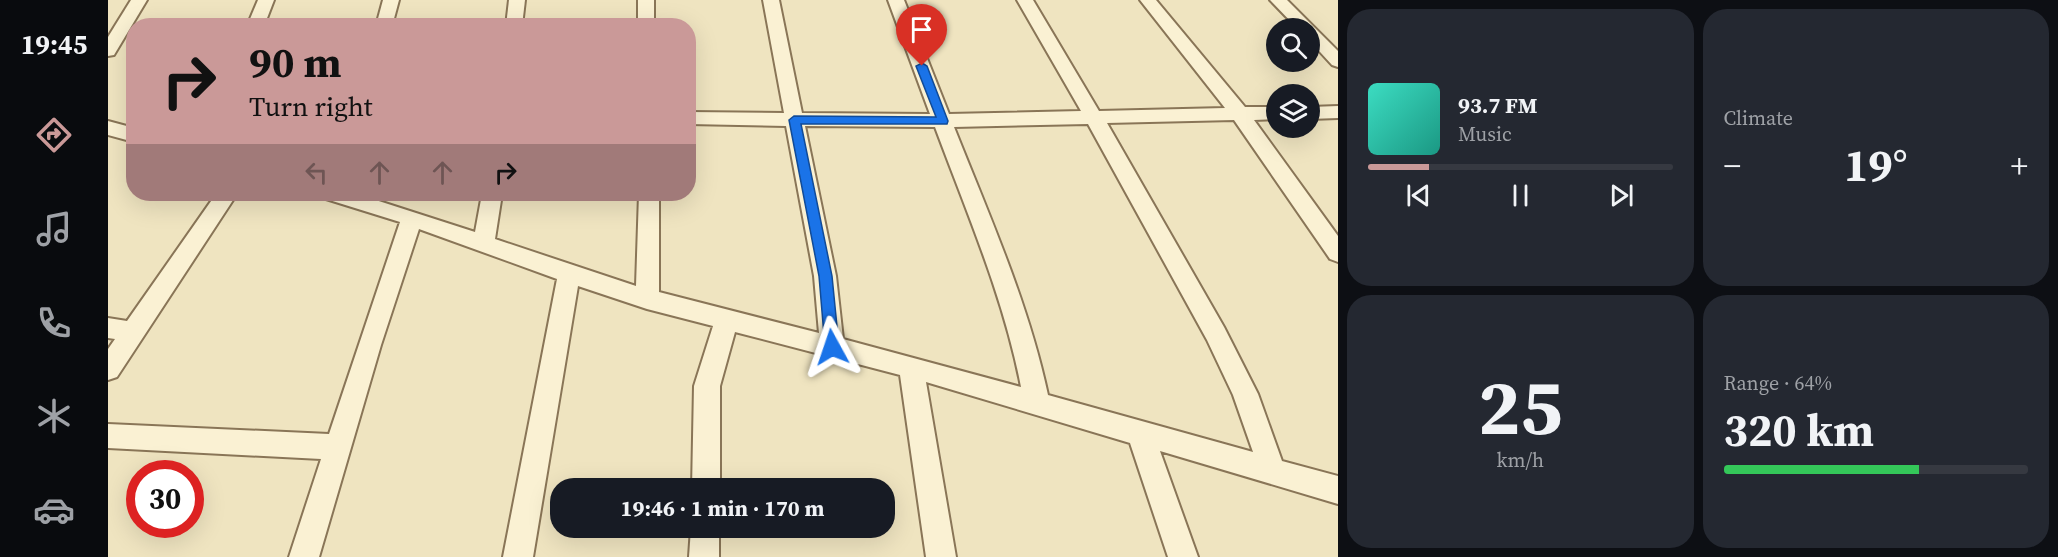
<!DOCTYPE html>
<meta charset="utf-8">
<style>
:root{--surface:#171b24;--page:#242831;--text:#f1f3f6;--muted:#9ea1a6;--line:#363941;--accent:#ca9998}
body{margin:0;font-family:"Source Serif 4",serif;background:var(--page);color:var(--text);height:100vh;display:flex;flex-direction:column;font-size:22px;white-space:nowrap}
*{box-sizing:border-box;margin:0}
p{font-size:20px;color:var(--muted)}
.icon{flex:none;width:33px;height:33px;fill:none;stroke:currentColor;stroke-width:2;stroke-linecap:round;stroke-linejoin:round}
.map{position:relative;flex:1;overflow:hidden}
.panel{display:flex;flex-direction:column;gap:9px;padding:9px;background:#0d0f14;width:720px}
.panel>*{flex:none}
.guide{position:absolute;left:18px;top:18px;width:570px;height:183px;border-radius:24px;box-shadow:0 6px 24px #0002;background:#ca9998;color:#111;overflow:hidden}
.buttons{position:absolute;left:1158px;top:18px;display:grid;gap:12px}
.buttons a{display:grid;place-items:center;width:54px;height:54px;border-radius:50%;background:var(--surface);box-shadow:0 6px 24px #0002;font-size:30px}
.speed{position:absolute;left:18px;top:460px;display:flex;gap:12px;font-size:30px;font-weight:700;text-align:center}
.speed>*{display:grid;place-content:center;width:78px;height:78px;border-radius:50%;background:var(--surface);box-shadow:0 6px 24px #0002;line-height:1}
.speed .limit{border:9px solid #d22;background:#fff;color:#111}
.pin{position:absolute;display:grid;place-items:center;width:51px;height:51px;color:#fff;margin:-62px -26px;border-radius:50% 50% 50% 0;rotate:-45deg;box-shadow:0 0 6px #0007}
.pin .icon{rotate:45deg}
.me{position:absolute;width:66px;margin:-33px;rotate:355deg;stroke-linejoin:round;filter:drop-shadow(0 0 4px #0008)}
.turn{display:flex;align-items:center;gap:21px;height:126px;padding:0 24px;font-size:27px}
.turn .icon{width:78px;height:78px;stroke-width:2.5}
.turn b{display:block;font-size:42px;line-height:51px}
.lanes{display:flex;align-items:center;height:57px;padding:0 24px;background:#0003;justify-content:center;gap:30px;direction:ltr}
.lanes .off{opacity:.35}
.big{font-size:45px;font-weight:700;line-height:1.1}
.panel .card{flex:1;display:flex;flex-direction:column;justify-content:center;gap:9px;min-width:0;padding:0 21px;border-radius:24px;background:var(--page)}
.panel .dial{align-items:center;gap:0}
.dial b{font-size:78px;line-height:1}
.song{display:flex;align-items:center;gap:18px}
.cover{width:72px;height:72px;border-radius:9px;background:linear-gradient(135deg,hsl(170 70% 55%),hsl(170 70% 35%))}
.played{height:6px;border-radius:3px;background:linear-gradient(90deg,var(--accent) 20%,var(--line) 20%)}
.keys{display:flex;justify-content:space-around;direction:ltr}
.heat{display:flex;justify-content:space-between;align-items:center;font-size:33px;direction:ltr}
.charge{height:9px;border-radius:4px;background:linear-gradient(90deg,#34c759 64%,var(--line) 0)}
.panel .tiles{flex:1;display:grid;gap:9px;grid-template-columns:repeat(2,1fr)}
.trip{position:absolute;left:442px;top:478px;width:345px;height:60px;border-radius:24px;background:var(--surface);box-shadow:0 6px 24px #0002;font-weight:700;line-height:60px;text-align:center}
main{display:flex;flex:1;min-height:0}
.tabs{display:flex;flex-direction:column;width:108px;justify-content:space-around;align-items:center;background:#090b0e;color:var(--muted)}
.tabs .icon{width:42px;height:42px}
.tabs .current{color:var(--accent)}
.tabs b{font-size:27px;color:var(--text)}
.map>svg:first-child{display:block}
.lines{fill:none;stroke-linecap:round;stroke-linejoin:round}
.minor-casing{stroke:#897557;stroke-width:4}
.minor{fill:#faf1d3;fill-rule:evenodd}
.route{fill:#1a73e8;stroke:#114b97;stroke-width:1.5}
</style>
<main>
<nav class="tabs">
<b>19:45</b>
<svg class="icon current" aria-label="directions" viewBox="0 0 24 24"><path d="M12 3l9 9-9 9-9-9zM9 14v-3h6M13 9l2 2-2 2"/></svg>
<svg class="icon" aria-label="music" viewBox="0 0 24 24"><path d="M9 18V5l10-2v13"/><circle cx="6" cy="18" r="3"/><circle cx="16" cy="16" r="3"/></svg>
<svg class="icon" aria-label="phone" viewBox="0 0 24 24"><path d="M5 4h4l2 5-3 2q2 4 5 5l2-3 5 2v4C11 20 4 13 5 4z"/></svg>
<svg class="icon" aria-label="climate" viewBox="0 0 24 24"><path d="M12 3v18M4 7l16 10M4 17L20 7"/></svg>
<svg class="icon" aria-label="car" viewBox="0 0 24 24"><path d="M5 17H2v-5l4-1 3-4h7l3 4 3 1v5h-3M9 17h6M6 11h13"/><circle cx="7" cy="17" r="2"/><circle cx="17" cy="17" r="2"/></svg>
</nav>
<div class="map">
<svg width="1230" height="557" viewBox="0 0 1230 557">
<rect width="100%" height="100%" fill="#efe4c0"/>
<g class="lines">
<g class="minor-casing">
<g id="minor">
<path d="M23 0H39L6 55 0 56V37Z"/>
<path d="M150 0H166L156 26H139Z"/>
<path d="M275 0H291L284 26H268Z"/>
<path d="M401 0H417L414 26H398Z"/>
<rect x="530" y="0" width="16" height="26"/>
<path d="M655 0H671L694 113 822 114 780 0H796L841 114 973 111 909 0H925L991 111 1117 108 1032 0H1048L1137 107H1168V119L1146 120 1230 236V262L1222 259 1126 120 999 123 1116 327 1150 394 1174 461 1230 476V504L1052 451 1090 557H1060L1022 443 818 382 848 557H818L792 375 627 332 612 386V489H584L586 386 605 326 539 309 470 286 425 557H395L449 279 311 229 273 345 211 557H181L213 459 0 448V424L221 434 292 222 218 199 215 194H249L367 232 374 194H394L387 239 528 286 531 194H551V292L711 333 706 276 678 126 580 124V112L676 113ZM980 124 1099 340 1125 395 1145 452 940 395C920 302 881 215 846 127ZM697 126 827 127C859 213 896 298 913 387L735 339 728 276Z"/>
<path d="M1162 0H1179L1230 51V67L1224 65 1202 41V28H1189Z"/>
<path d="M1230 106V118L1202 119V107Z"/>
<path d="M0 121 26 128V142L0 135Z"/>
<path d="M108 194H129L9 377 0 380V349L7 339 0 338V318L19 321Z"/>
<path d="M583 528H611V557H581Z"/>
</g>
</g>
<use href="#minor" class="minor"/>
</g>
<path class="route" d="M814 63 819 66 840 121 839 124H693L724 276 731 347 729 352 724 354 719 352 717 347 711 276 681 120 686 116 828 117 808 66Z"/>
</svg>
<div class="buttons">
<a><svg class="icon" aria-label="search" viewBox="0 0 24 24"><circle cx="10" cy="10" r="6"/><path d="M15 15l6 6"/></svg></a>
<a><svg class="icon" aria-label="layers" viewBox="0 0 24 24"><path d="M12 4l9 5-9 5-9-5zM3 14l9 5 9-5"/></svg></a>
</div>
<div class="speed"><div class="limit">30</div></div>
<div class="pin" style="left:814px;top:66px;background:#d93025"><svg class="icon" aria-label="arrive" viewBox="0 0 24 24"><path d="M6 21V4h12l-3 4 3 4H6"/></svg></div>
<svg class="me" style="left:724px;top:347px" viewBox="-20 -20 40 40"><path d="M0-17L14 15 0 8-14 15z" fill="#1a73e8" stroke="#fff" stroke-width="4"/></svg>
<div class="trip">19:46 · 1 min · 170 m</div>
<div class="guide">
<div class="turn"><svg class="icon" aria-label="right" viewBox="0 0 24 24"><path d="M7 20v-9h11M14 6l5 5-5 5"/></svg><div><b>90 m</b>Turn right</div></div>
<div class="lanes"><svg class="icon off" aria-label="left" viewBox="0 0 24 24"><path d="M17 20v-9H6M10 6l-5 5 5 5"/></svg><svg class="icon off" aria-label="ahead" viewBox="0 0 24 24"><path d="M12 20V5M6 11l6-6 6 6"/></svg><svg class="icon off" aria-label="ahead" viewBox="0 0 24 24"><path d="M12 20V5M6 11l6-6 6 6"/></svg><svg class="icon" aria-label="right" viewBox="0 0 24 24"><path d="M7 20v-9h11M14 6l5 5-5 5"/></svg></div>
</div>
</div>
<section class="panel">
<div class="tiles">
<div class="card">
<div class="song"><i class="cover"></i><div><b>93.7 FM</b><p>Music</p></div></div>
<div class="played"></div>
<div class="keys"><svg class="icon" aria-label="previous" viewBox="0 0 24 24"><path d="M18 5L8 12l10 7zM5 5v14"/></svg><svg class="icon" aria-label="pause" viewBox="0 0 24 24"><path d="M8 5v14M16 5v14"/></svg><svg class="icon" aria-label="next" viewBox="0 0 24 24"><path d="M6 5l10 7-10 7zM19 5v14"/></svg></div>
</div>
<div class="card"><p>Climate</p>
<div class="heat"><a>−</a><b class="big">19°</b><a>+</a></div>
</div>
<div class="card dial"><b>25</b><p>km/h</p></div>
<div class="card"><p>Range · 64%</p><b class="big">320 km</b><div class="charge"></div></div>
</div>
</section>
</main>
